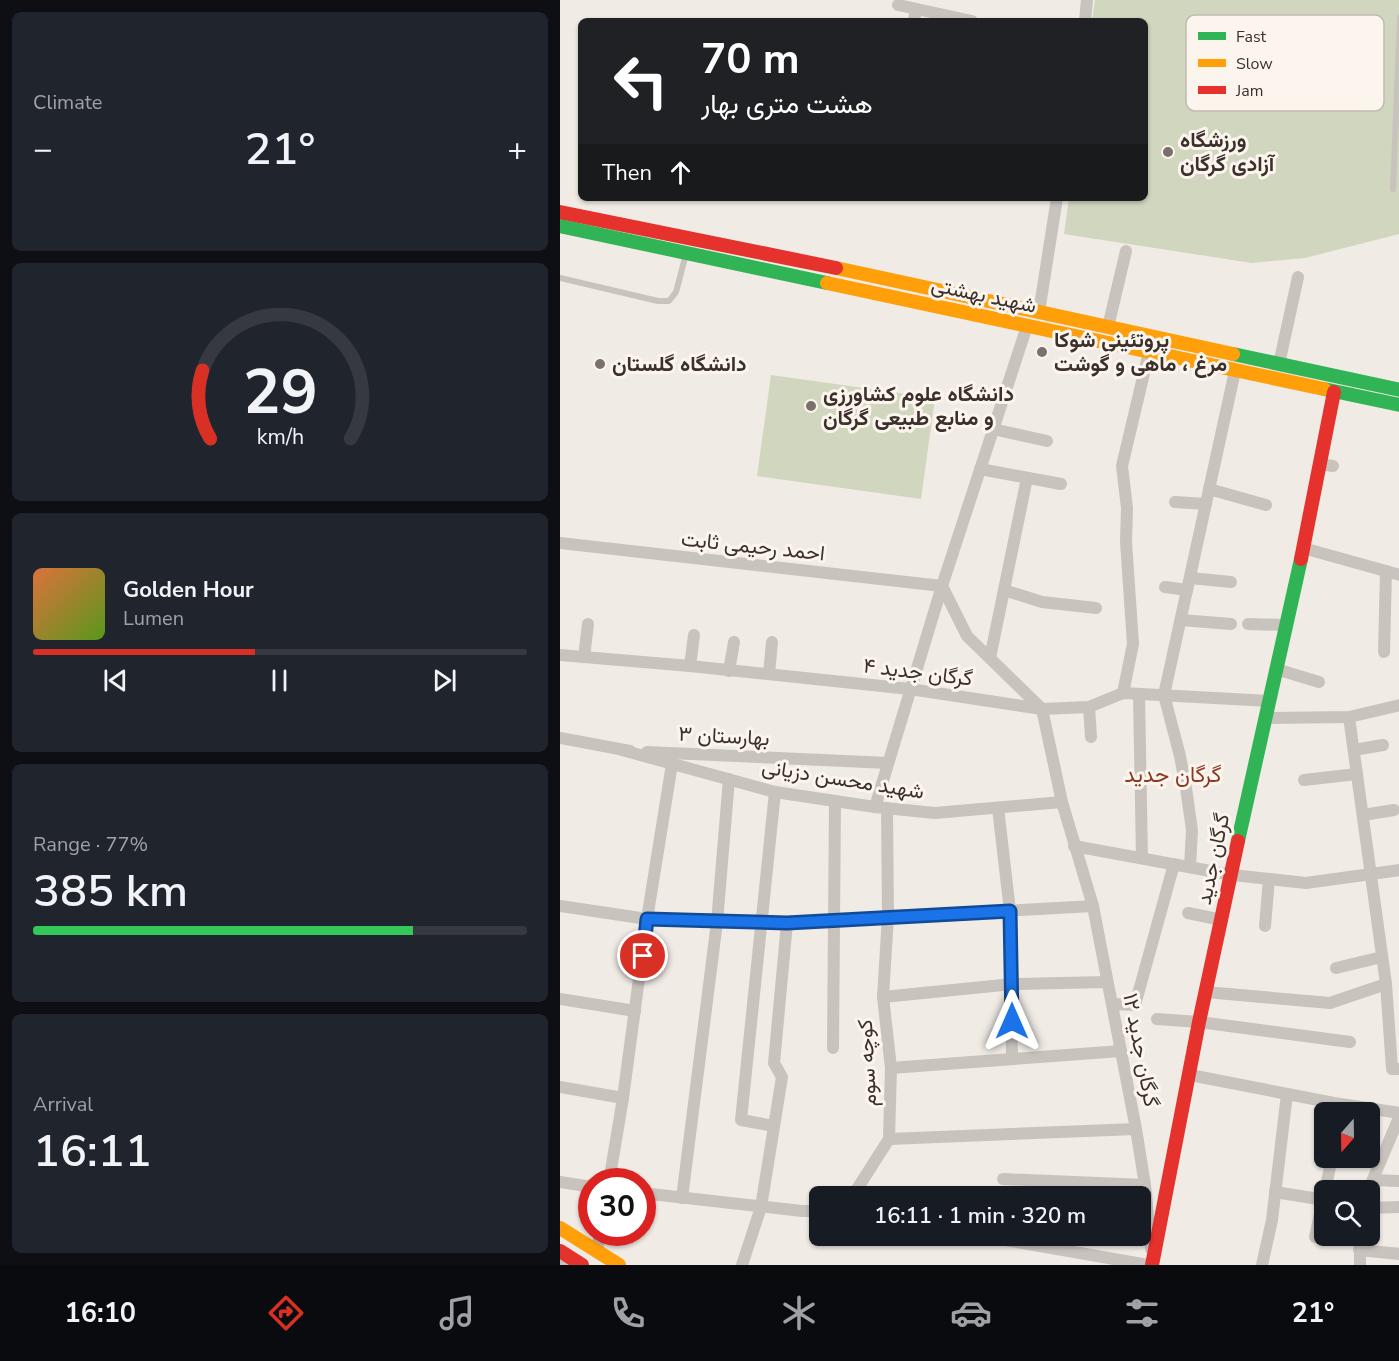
<!DOCTYPE html>
<meta charset="utf-8">
<style>
:root{--surface:#171b24;--page:#20242c;--text:#f1f3f6;--muted:#9ea1a6;--line:#363941;--accent:#d93025}
body{margin:0;font-family:"Nunito Sans",Vazirmatn,sans-serif;background:var(--page);color:var(--text);height:100vh;display:flex;flex-direction:column;font-size:22px;white-space:nowrap}
*{box-sizing:border-box;margin:0}
p{font-size:20px;color:var(--muted)}
.icon{flex:none;width:33px;height:33px;fill:none;stroke:currentColor;stroke-width:2;stroke-linecap:round;stroke-linejoin:round}
.map{position:relative;flex:1;overflow:hidden}
.panel{display:flex;flex-direction:column;gap:12px;padding:12px;background:#0d0f14;width:560px}
.panel>*{flex:none}
.top-card{position:absolute;left:18px;top:18px;width:570px;height:183px;border-radius:9px;box-shadow:0 2px 4px #0004;background:#202124;color:#fff;overflow:hidden}
.needle{width:39px;rotate:200deg}
.tools{position:absolute;left:754px;top:1102px;display:grid;gap:12px}
.tools a{display:grid;place-items:center;width:66px;height:66px;border-radius:9px;background:var(--surface);box-shadow:0 2px 4px #0004;font-size:30px}
.speed{position:absolute;left:18px;top:1168px;display:flex;gap:12px;font-size:30px;font-weight:700;text-align:center}
.speed>*{display:grid;place-content:center;width:78px;height:78px;border-radius:50%;background:var(--surface);box-shadow:0 2px 4px #0004;line-height:1}
.speed .limit{border:9px solid #d22;background:#fff;color:#111}
.pin{position:absolute;display:grid;place-items:center;width:51px;height:51px;color:#fff;margin:-26px;border:3px solid #fff;border-radius:50%;box-shadow:0 2px 6px #0007}
.me{position:absolute;width:66px;margin:-33px;rotate:0deg;stroke-linejoin:round;filter:drop-shadow(0 0 4px #0008)}
.turn{display:flex;align-items:center;gap:21px;height:126px;padding:0 24px;font-size:27px}
.turn .icon{width:78px;height:78px;stroke-width:2.5}
.turn b{display:block;font-size:42px;line-height:51px}
.then{display:flex;align-items:center;height:57px;padding:0 24px;background:#0003;gap:12px;font-size:22px}
.big{font-size:45px;font-weight:600;line-height:1.1}
.panel .widget{flex:1;display:flex;flex-direction:column;justify-content:center;gap:9px;min-width:0;padding:0 21px;border-radius:9px;background:var(--page)}
.panel .dial{align-items:center;gap:0}
.dial svg{height:156px;overflow:visible;fill:none;stroke:var(--line);stroke-width:7;stroke-linecap:round;text-anchor:middle}
.dial text{fill:var(--text);stroke:none}
.song{display:flex;align-items:center;gap:18px}
.cover{width:72px;height:72px;border-radius:9px;background:linear-gradient(135deg,hsl(20 70% 55%),hsl(90 70% 35%))}
.played{height:6px;border-radius:3px;background:linear-gradient(90deg,var(--accent) 45%,var(--line) 45%)}
.keys{display:flex;justify-content:space-around;direction:ltr}
.heat{display:flex;justify-content:space-between;align-items:center;font-size:33px;direction:ltr}
.charge{height:9px;border-radius:4px;background:linear-gradient(90deg,#34c759 77%,var(--line) 0)}
.trip{position:absolute;left:249px;top:1186px;width:342px;height:60px;border-radius:9px;background:var(--surface);box-shadow:0 2px 4px #0004;font-weight:600;line-height:60px;text-align:center}
.tabs{display:flex;height:96px;justify-content:space-around;align-items:center;background:#090b0e;color:var(--muted)}
.tabs .icon{width:42px;height:42px}
.tabs .current{color:var(--accent)}
.tabs b{font-size:27px;color:var(--text)}
main{display:flex;flex:1;min-height:0}
.map>svg:first-child{display:block}
.green{fill:#d1d6bf}
.lines{fill:none;stroke-linecap:round;stroke-linejoin:round}
.lane{stroke:#c9c3be;stroke-width:6}
.street{stroke:#c9c3be;stroke-width:12}
.fast{stroke:#30b455;stroke-width:14}
.slow{stroke:#ff9f0a;stroke-width:14}
.jam{stroke:#e5322d;stroke-width:14}
.route-casing{stroke:#114b97;stroke-width:15}
.route{stroke:#1a73e8;stroke-width:10}
.poi-dot{fill:#7a716c;stroke:#fbf5ee;stroke-width:2}
.labels{text-anchor:middle;stroke-width:6;stroke-linejoin:round;paint-order:stroke}
.poi-label{font-size:21px;font-weight:bold;fill:#3b302b;stroke:#fbf5ee;text-anchor:start}
.street-label{font-size:21px;fill:#3b302b;stroke:#fbf5ee}
.neighbourhood-label{font-size:22px;fill:#8c3b22;stroke:#fbf5ee}
.key{fill:#fbf5ee;stroke:#c1bab4;stroke-width:1.5}
.key-label{font-size:16px;fill:#3b302b}
</style>
<main>
<section class="panel">
<div class="widget"><p>Climate</p>
<div class="heat"><a>−</a><b class="big">21°</b><a>+</a></div>
</div>
<div class="widget dial"><svg viewBox="0 0 100 80">
<path d="M14 69A42 42 0 1 1 86 69"/>
<path d="M14 69A42 42 0 0 1 10 34" stroke="#d93025"/>
<text x="50" y="56" font-size="32" font-weight="700">29</text>
<text x="50" y="72" font-size="11">km/h</text>
</svg></div>
<div class="widget">
<div class="song"><i class="cover"></i><div><b>Golden Hour</b><p>Lumen</p></div></div>
<div class="played"></div>
<div class="keys"><svg class="icon" aria-label="previous" viewBox="0 0 24 24"><path d="M18 5L8 12l10 7zM5 5v14"/></svg><svg class="icon" aria-label="pause" viewBox="0 0 24 24"><path d="M8 5v14M16 5v14"/></svg><svg class="icon" aria-label="next" viewBox="0 0 24 24"><path d="M6 5l10 7-10 7zM19 5v14"/></svg></div>
</div>
<div class="widget"><p>Range · 77%</p><b class="big">385 km</b><div class="charge"></div></div>
<div class="widget"><p>Arrival</p><b class="big">16:11</b></div>
</section>
<div class="map">
<svg width="840" height="1265" viewBox="0 0 840 1265">
<rect width="100%" height="100%" fill="#f0ebe5"/>
<g class="green">
<path d="M535 0H839V234L745 258 692 263 504 234 509 198H585V21H532Z"/>
<path d="M211 375 375 398 361 499 197 476Z"/>
</g>
<g class="lines">
<g class="lane">
<path d="M833 189 840 17"/>
<path d="M0 278 98 301H109L116 292 126 254"/>
</g>
<g class="street">
<path d="M338 5 412 21"/>
<path d="M354 21 356 9"/>
<path d="M525 21 527 0"/>
<path d="M479 312 497 198"/>
<path d="M548 327 566 251"/>
<path d="M719 364 738 277"/>
<path d="M433 429 487 441"/>
<path d="M759 464 773 466"/>
<path d="M420 469 501 484"/>
<path d="M649 489 706 505"/>
<path d="M615 502 646 504"/>
<path d="M0 543 382 586 407 636 482 709"/>
<path d="M743 548 840 575"/>
<path d="M630 578 671 582"/>
<path d="M605 587 627 590"/>
<path d="M444 590 482 602 536 608"/>
<path d="M621 620 671 624"/>
<path d="M688 624 726 625"/>
<path d="M824 652 826 571"/>
<path d="M0 655 130 666 350 689 482 709 529 707 563 693 709 701"/>
<path d="M24 657 28 624"/>
<path d="M430 658 467 478"/>
<path d="M130 666 134 635"/>
<path d="M716 669 759 682"/>
<path d="M169 671 174 642"/>
<path d="M209 674 212 642"/>
<path d="M563 693 573 644 566 542 567 508 562 466 589 352"/>
<path d="M579 694 582 858"/>
<path d="M529 707 531 737"/>
<path d="M482 709 502 802 533 906 576 1129 585 1185 591 1249"/>
<path d="M789 717 826 984 832 1069H840"/>
<path d="M705 718 789 717 840 705"/>
<path d="M0 738 70 751"/>
<path d="M62 750 215 792 315 807 375 813 502 802"/>
<path d="M794 750 823 745"/>
<path d="M87 752 328 763"/>
<path d="M744 780 797 774"/>
<path d="M315 807 382 586 467 326"/>
<path d="M438 808 450 911 452 1059"/>
<path d="M803 815 834 810"/>
<path d="M514 846 672 875 746 883 840 870"/>
<path d="M630 867 632 830 626 788 620 756 604 695 675 371"/>
<path d="M0 906 87 919 227 923 533 906"/>
<path d="M628 913 662 920"/>
<path d="M705 926 709 879"/>
<path d="M776 968 822 957"/>
<path d="M646 992 770 1003 826 984"/>
<path d="M323 997 453 984 547 982"/>
<path d="M0 999 75 1011"/>
<path d="M552 1004 575 1005 614 864"/>
<path d="M597 1019 639 1022 790 1042"/>
<path d="M273 1048 275 801"/>
<path d="M331 1068 561 1051"/>
<path d="M630 1075 774 1103 840 1113"/>
<path d="M0 1087 63 1098"/>
<path d="M214 1126 181 1120 215 792"/>
<path d="M329 1139 576 1129"/>
<path d="M443 1179 585 1185"/>
<path d="M813 1180 840 1181"/>
<path d="M0 1182 32 1187"/>
<path d="M49 1182 63 1098 87 919 112 764"/>
<path d="M808 1191 840 1115"/>
<path d="M715 1192 765 1200"/>
<path d="M82 1193 242 1211H260"/>
<path d="M292 1197 329 1139 331 1068 323 997 328 916 327 808"/>
<path d="M122 1198 157 922 169 779"/>
<path d="M810 1208 840 1207"/>
<path d="M423 1236 588 1265"/>
<path d="M755 1237 772 1158"/>
<path d="M799 1250 840 1254"/>
<path d="M37 1251 40 1233"/>
<path d="M0 1265H3"/>
<path d="M182 1265 201 1207 222 1077 214 1063 227 923"/>
<path d="M702 1265 712 1220 727 1094"/>
<path d="M800 1265V1236"/>
</g>
<g class="fast">
<path d="M0 226 267 283"/>
<path d="M673 354 840 390"/>
<path d="M764 389 840 405"/>
<path d="M678 841 741 559"/>
</g>
<g class="slow">
<path d="M276 268 673 354"/>
<path d="M267 283 764 389"/>
<path d="M0 1228 59 1265"/>
</g>
<g class="jam">
<path d="M0 212 276 268"/>
<path d="M741 559 774 392"/>
<path d="M0 1251 22 1265"/>
<path d="M592 1265 639 1022 678 841"/>
</g>
</g>
<g class="lines">
<g class="route-casing">
<path id="route" d="M83 956 87 919 227 923 450 911 452 1021"/>
</g>
<use href="#route" class="route"/>
</g>
<g class="poi-dot">
<circle cx="608" cy="152" r="6"/>
<circle cx="482" cy="352" r="6"/>
<circle cx="40" cy="364" r="6"/>
<circle cx="251" cy="406" r="6"/>
</g>
<g class="labels">
<g class="poi-label">
<text x="620" y="147">ورزشگاه<tspan x="620" dy="24">آزادی گرگان</tspan></text>
<text x="494" y="347">پروتئینی شوکا<tspan x="494" dy="24">مرغ‌ ، ماهی و گوشت</tspan></text>
<text x="52" y="371">دانشگاه گلستان</text>
<text x="263" y="401">دانشگاه علوم کشاورزی<tspan x="263" dy="24">و منابع طبیعی گرگان</tspan></text>
</g>
<g class="street-label">
<text transform="translate(424 295) rotate(12)" y="7">شهید بهشتی</text>
<text transform="translate(193 546) rotate(6)" y="7">احمد رحیمی ثابت</text>
<text transform="translate(358 672) rotate(7)" y="7">گرگان جدید ۴</text>
<text transform="translate(164 736) rotate(3)" y="7">بهارستان ۳</text>
<text transform="translate(283 779) rotate(9)" y="7">شهید محسن دزیانی</text>
<text transform="translate(653 859) rotate(-78)" y="7">گرگان جدید</text>
<text transform="translate(581 1050) rotate(79)" y="7">گرگان جدید ۱۲</text>
<text transform="translate(307 1063) rotate(-93)" y="7">کوچه سوم</text>
</g>
<g class="neighbourhood-label">
<text x="613" y="782">گرگان جدید</text>
</g>
</g>
<rect x="626" y="15" width="198" height="96" rx="9" class="key"/>
<rect x="638" y="32" width="28" height="8" fill="#30b455"/>
<rect x="638" y="59" width="28" height="8" fill="#ff9f0a"/>
<rect x="638" y="86" width="28" height="8" fill="#e5322d"/>
<g class="key-label">
<text x="676" y="42">Fast</text>
<text x="676" y="69">Slow</text>
<text x="676" y="96">Jam</text>
</g>
</svg>
<div class="tools">
<a><svg class="needle" viewBox="-14 -14 28 28"><path d="M0-13l5 13h-10z" fill="#e53935"/><path d="M0 13l5-13h-10z" fill="#9ea1a6"/></svg></a>
<a><svg class="icon" aria-label="search" viewBox="0 0 24 24"><circle cx="10" cy="10" r="6"/><path d="M15 15l6 6"/></svg></a>
</div>
<div class="speed"><div class="limit">30</div></div>
<div class="pin" style="left:83px;top:956px;background:#d93025"><svg class="icon" aria-label="arrive" viewBox="0 0 24 24"><path d="M6 21V4h12l-3 4 3 4H6"/></svg></div>
<svg class="me" style="left:452px;top:1021px" viewBox="-20 -20 40 40"><path d="M0-17L14 15 0 8-14 15z" fill="#1a73e8" stroke="#fff" stroke-width="4"/></svg>
<div class="trip">16:11 · 1 min · 320 m</div>
<div class="top-card">
<div class="turn"><svg class="icon" aria-label="left" viewBox="0 0 24 24"><path d="M17 20v-9H6M10 6l-5 5 5 5"/></svg><div><b>70 m</b>هشت متری بهار</div></div>
<div class="then">Then<svg class="icon" aria-label="ahead" viewBox="0 0 24 24"><path d="M12 20V5M6 11l6-6 6 6"/></svg></div>
</div>
</div>
</main>
<nav class="tabs">
<b>16:10</b>
<svg class="icon current" aria-label="directions" viewBox="0 0 24 24"><path d="M12 3l9 9-9 9-9-9zM9 14v-3h6M13 9l2 2-2 2"/></svg>
<svg class="icon" aria-label="music" viewBox="0 0 24 24"><path d="M9 18V5l10-2v13"/><circle cx="6" cy="18" r="3"/><circle cx="16" cy="16" r="3"/></svg>
<svg class="icon" aria-label="phone" viewBox="0 0 24 24"><path d="M5 4h4l2 5-3 2q2 4 5 5l2-3 5 2v4C11 20 4 13 5 4z"/></svg>
<svg class="icon" aria-label="climate" viewBox="0 0 24 24"><path d="M12 3v18M4 7l16 10M4 17L20 7"/></svg>
<svg class="icon" aria-label="car" viewBox="0 0 24 24"><path d="M5 17H2v-5l4-1 3-4h7l3 4 3 1v5h-3M9 17h6M6 11h13"/><circle cx="7" cy="17" r="2"/><circle cx="17" cy="17" r="2"/></svg>
<svg class="icon" aria-label="filters" viewBox="0 0 24 24"><path d="M4 7h16M4 17h16"/><circle cx="9" cy="7" r="2"/><circle cx="15" cy="17" r="2"/></svg>
<b>21°</b>
</nav>
